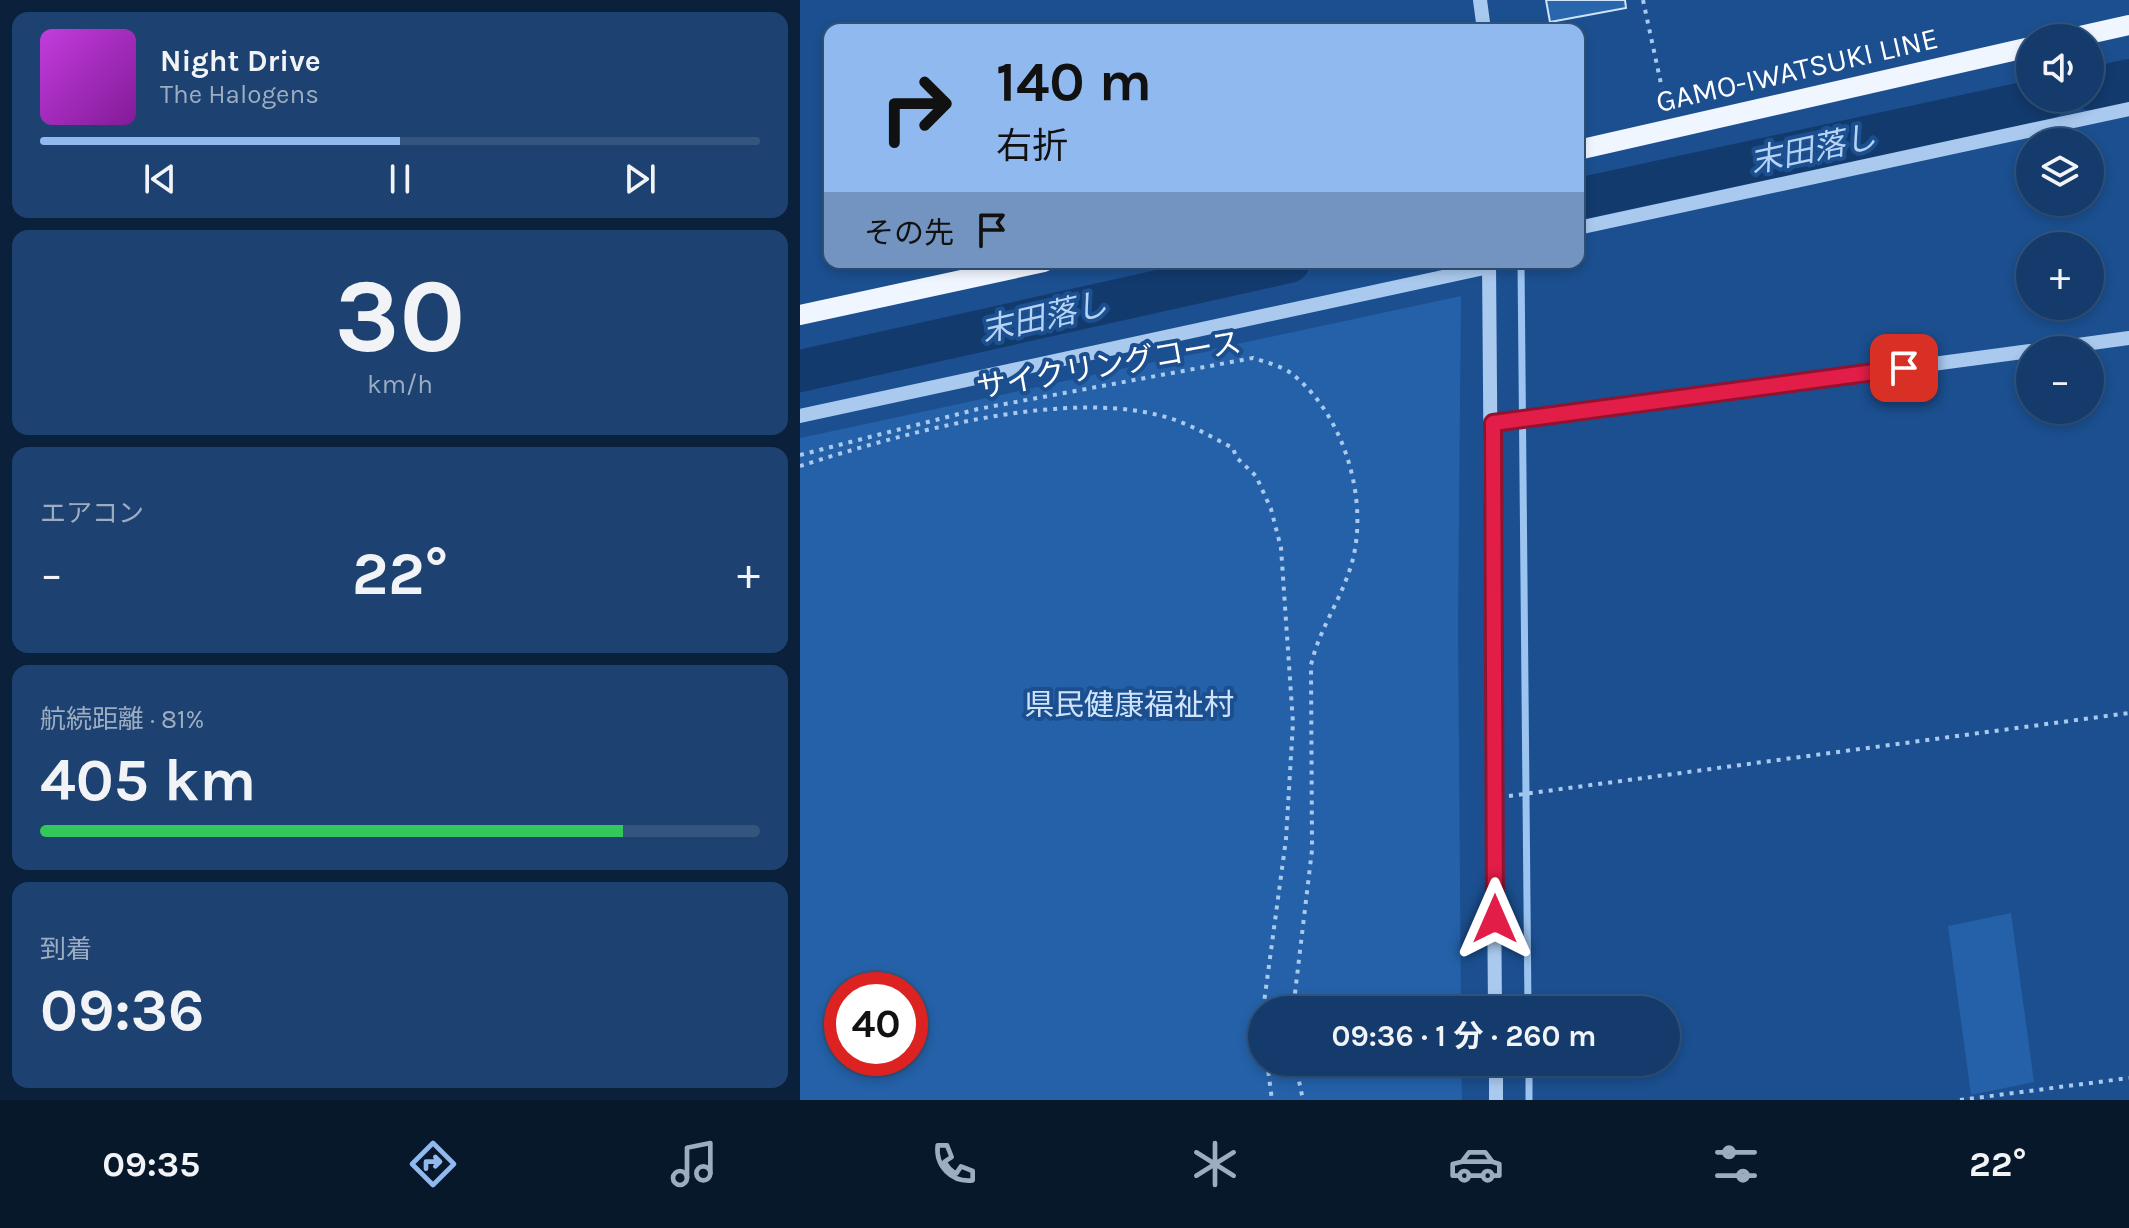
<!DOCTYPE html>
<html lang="ja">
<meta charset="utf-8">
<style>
:root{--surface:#143b6b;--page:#1d4271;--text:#f1f3f6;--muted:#9dadc1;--line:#33557e;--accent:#90b9f0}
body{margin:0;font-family:Karla,"Noto Sans JP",sans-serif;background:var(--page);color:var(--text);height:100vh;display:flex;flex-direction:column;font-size:30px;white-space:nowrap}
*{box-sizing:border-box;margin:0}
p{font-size:26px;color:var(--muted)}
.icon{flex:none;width:44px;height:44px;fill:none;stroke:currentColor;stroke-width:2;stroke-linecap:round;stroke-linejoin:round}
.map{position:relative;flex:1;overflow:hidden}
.side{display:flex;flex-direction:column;gap:12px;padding:12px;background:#0b203b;width:800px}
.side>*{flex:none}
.guide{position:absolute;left:24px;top:24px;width:760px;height:244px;border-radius:16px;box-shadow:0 4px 12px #0003,0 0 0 2px var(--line);background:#90b9f0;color:#111;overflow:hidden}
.fabs{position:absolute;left:1216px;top:24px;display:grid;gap:16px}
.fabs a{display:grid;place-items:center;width:88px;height:88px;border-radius:50%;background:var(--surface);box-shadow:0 4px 12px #0003,0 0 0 2px var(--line);font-size:40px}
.speed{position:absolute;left:24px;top:972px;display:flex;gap:16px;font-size:40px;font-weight:700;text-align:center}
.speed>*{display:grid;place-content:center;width:104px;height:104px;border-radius:50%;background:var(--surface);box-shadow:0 4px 12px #0003,0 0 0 2px var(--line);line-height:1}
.speed .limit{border:12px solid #d22;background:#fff;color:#111}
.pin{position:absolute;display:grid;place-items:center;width:68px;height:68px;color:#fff;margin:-34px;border-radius:16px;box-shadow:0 4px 12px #0006}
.me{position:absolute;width:88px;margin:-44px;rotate:0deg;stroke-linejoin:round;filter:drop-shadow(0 0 6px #0008)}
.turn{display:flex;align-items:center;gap:28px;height:168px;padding:0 40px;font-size:36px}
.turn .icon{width:104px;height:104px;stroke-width:2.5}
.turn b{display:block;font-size:56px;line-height:68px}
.then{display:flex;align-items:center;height:76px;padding:0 40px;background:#0003;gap:16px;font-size:30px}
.big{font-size:60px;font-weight:700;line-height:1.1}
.side .widget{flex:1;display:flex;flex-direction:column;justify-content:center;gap:12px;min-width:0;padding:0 28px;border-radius:16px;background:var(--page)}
.side .dial{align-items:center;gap:0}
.dial b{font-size:104px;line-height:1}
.song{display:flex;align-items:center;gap:24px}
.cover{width:96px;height:96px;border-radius:12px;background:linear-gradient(135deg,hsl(290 70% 55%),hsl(290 70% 35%))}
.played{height:8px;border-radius:4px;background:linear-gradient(90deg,var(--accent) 50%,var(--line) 50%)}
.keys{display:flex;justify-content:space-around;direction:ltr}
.heat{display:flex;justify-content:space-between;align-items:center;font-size:44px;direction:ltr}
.charge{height:12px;border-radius:6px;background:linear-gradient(90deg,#34c759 81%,var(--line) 0)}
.trip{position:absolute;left:448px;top:996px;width:432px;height:80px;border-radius:40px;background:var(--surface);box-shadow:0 4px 12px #0003,0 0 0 2px var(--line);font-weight:700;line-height:80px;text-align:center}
.tab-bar{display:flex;height:128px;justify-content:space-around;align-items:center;background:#08182b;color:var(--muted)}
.tab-bar .icon{width:56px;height:56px}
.tab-bar .selected{color:var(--accent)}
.tab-bar b{font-size:36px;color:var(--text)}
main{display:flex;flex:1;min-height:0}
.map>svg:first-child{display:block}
.green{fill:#2461a8;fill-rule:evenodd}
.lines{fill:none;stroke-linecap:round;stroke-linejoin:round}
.stream{stroke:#9cc4f0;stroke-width:7}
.river{stroke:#123a6d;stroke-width:42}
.building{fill:#2a66ad;stroke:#cfe3fa;stroke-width:2}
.path{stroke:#a9c9ee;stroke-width:4;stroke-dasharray:4 6;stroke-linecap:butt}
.minor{stroke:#a9c9ee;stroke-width:14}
.major{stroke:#f0f6ff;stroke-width:20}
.route-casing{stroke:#92132f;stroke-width:20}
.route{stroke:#e11d48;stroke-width:14}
.labels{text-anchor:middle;stroke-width:8;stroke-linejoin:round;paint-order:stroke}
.street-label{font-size:30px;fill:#fff;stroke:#1b4f8f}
.park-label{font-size:30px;fill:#cfe3fa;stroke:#1b4f8f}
.water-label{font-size:32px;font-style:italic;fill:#b5d3f5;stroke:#1b4f8f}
</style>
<main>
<section class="side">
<div class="widget">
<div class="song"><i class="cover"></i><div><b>Night Drive</b><p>The Halogens</p></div></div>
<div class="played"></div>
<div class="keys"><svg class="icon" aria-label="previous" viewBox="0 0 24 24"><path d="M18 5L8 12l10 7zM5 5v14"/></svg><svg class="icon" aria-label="pause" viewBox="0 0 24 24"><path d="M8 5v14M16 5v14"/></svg><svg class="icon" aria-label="next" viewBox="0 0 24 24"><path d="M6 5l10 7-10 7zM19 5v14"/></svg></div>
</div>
<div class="widget dial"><b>30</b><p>km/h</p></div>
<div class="widget"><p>エアコン</p>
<div class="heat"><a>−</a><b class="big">22°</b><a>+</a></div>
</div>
<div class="widget"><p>航続距離 · 81%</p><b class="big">405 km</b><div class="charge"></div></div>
<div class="widget"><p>到着</p><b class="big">09:36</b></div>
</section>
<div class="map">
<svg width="1329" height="1100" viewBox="0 0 1329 1100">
<rect width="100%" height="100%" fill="#1b4f8f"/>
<g class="green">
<path d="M661 296 658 624 661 1010H462V1062H661L662 1100H0V438ZM42 990H110V1058H42Z"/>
<path d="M1211 913 1234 1082 1171 1095 1148 926Z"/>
</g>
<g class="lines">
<g class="stream">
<path d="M721 262 728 1010"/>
<path d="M729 1062V1100"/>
</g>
<g class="river">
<path d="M1290 89 1329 80"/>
<path d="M778 199 1247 98"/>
<path d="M0 371 489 262"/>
</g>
</g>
<path class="building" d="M746 0H825L826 8 750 22Z"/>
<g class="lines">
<g class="path">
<path d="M843 0 866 107"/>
<path d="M0 455 178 409 453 358C465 362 482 366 492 374 546 416 571 506 550 569 539 603 519 630 511 665L512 850 493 1010"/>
<path d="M0 466C101 434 275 383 378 421 397 428 415 439 433 448L436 457 456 476 471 509 481 548 493 723 486 839 463 1010"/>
<path d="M709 796 1329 713"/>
<path d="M467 1062 472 1100"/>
<path d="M495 1062 503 1100"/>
<path d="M1160 1100 1329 1078"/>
</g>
<g class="minor">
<path d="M680 0 684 30"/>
<path d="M778 228 1329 109"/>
<path d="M689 262 695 1010"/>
<path d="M1241 350 1329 338"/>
<path d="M0 416 689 267"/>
<path d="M693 423 1230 351"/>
<path d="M696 1062V1100"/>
</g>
<g class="major">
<path d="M1271 38 1329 25"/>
<path d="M778 150 1230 47"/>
<path d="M0 315 244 262"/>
</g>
</g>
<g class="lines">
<g class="route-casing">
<path id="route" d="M695 919 693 423 1104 368"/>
</g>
<use href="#route" class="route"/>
</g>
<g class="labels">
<g class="street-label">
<text transform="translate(997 70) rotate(-13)" y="10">GAMO-IWATSUKI LINE</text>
<text transform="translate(309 365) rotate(-10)" y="10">サイクリングコース</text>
</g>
<g class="park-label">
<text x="329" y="715">県民健康福祉村</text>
</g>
<g class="water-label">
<text transform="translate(1013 149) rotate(-12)" y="11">末田落し</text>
<text transform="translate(244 317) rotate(-13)" y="11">末田落し</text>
</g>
</g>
</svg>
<div class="fabs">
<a><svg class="icon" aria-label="sound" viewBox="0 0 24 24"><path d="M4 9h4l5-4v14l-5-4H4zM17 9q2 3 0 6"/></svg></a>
<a><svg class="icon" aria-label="layers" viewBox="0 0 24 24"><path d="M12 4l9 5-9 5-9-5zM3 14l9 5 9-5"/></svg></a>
<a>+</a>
<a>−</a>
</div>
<div class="speed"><div class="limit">40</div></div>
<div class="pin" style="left:1104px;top:368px;background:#d93025"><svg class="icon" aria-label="arrive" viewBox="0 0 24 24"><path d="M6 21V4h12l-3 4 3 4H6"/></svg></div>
<svg class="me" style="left:695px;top:919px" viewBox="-20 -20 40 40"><path d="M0-17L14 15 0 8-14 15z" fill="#e11d48" stroke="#fff" stroke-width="4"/></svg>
<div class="trip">09:36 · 1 分 · 260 m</div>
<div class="guide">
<div class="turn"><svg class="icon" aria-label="right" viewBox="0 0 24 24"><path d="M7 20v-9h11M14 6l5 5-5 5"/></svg><div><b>140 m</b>右折</div></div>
<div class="then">その先<svg class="icon" aria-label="arrive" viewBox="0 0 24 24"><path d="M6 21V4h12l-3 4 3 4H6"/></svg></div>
</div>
</div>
</main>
<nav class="tab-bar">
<b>09:35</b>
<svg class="icon selected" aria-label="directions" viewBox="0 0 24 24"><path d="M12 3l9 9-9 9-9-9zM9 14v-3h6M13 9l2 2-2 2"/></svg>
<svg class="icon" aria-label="music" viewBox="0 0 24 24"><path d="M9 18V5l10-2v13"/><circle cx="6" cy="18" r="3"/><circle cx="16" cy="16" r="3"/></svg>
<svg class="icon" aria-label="phone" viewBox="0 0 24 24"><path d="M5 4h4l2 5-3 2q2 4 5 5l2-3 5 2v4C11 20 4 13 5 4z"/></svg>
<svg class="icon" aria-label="climate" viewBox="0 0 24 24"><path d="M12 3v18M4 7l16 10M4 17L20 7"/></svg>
<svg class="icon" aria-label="car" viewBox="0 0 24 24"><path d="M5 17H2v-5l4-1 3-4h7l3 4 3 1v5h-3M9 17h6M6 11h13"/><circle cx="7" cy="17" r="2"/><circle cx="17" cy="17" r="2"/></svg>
<svg class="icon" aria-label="filters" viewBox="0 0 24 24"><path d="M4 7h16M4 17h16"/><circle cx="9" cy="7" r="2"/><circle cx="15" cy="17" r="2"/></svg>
<b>22°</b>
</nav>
